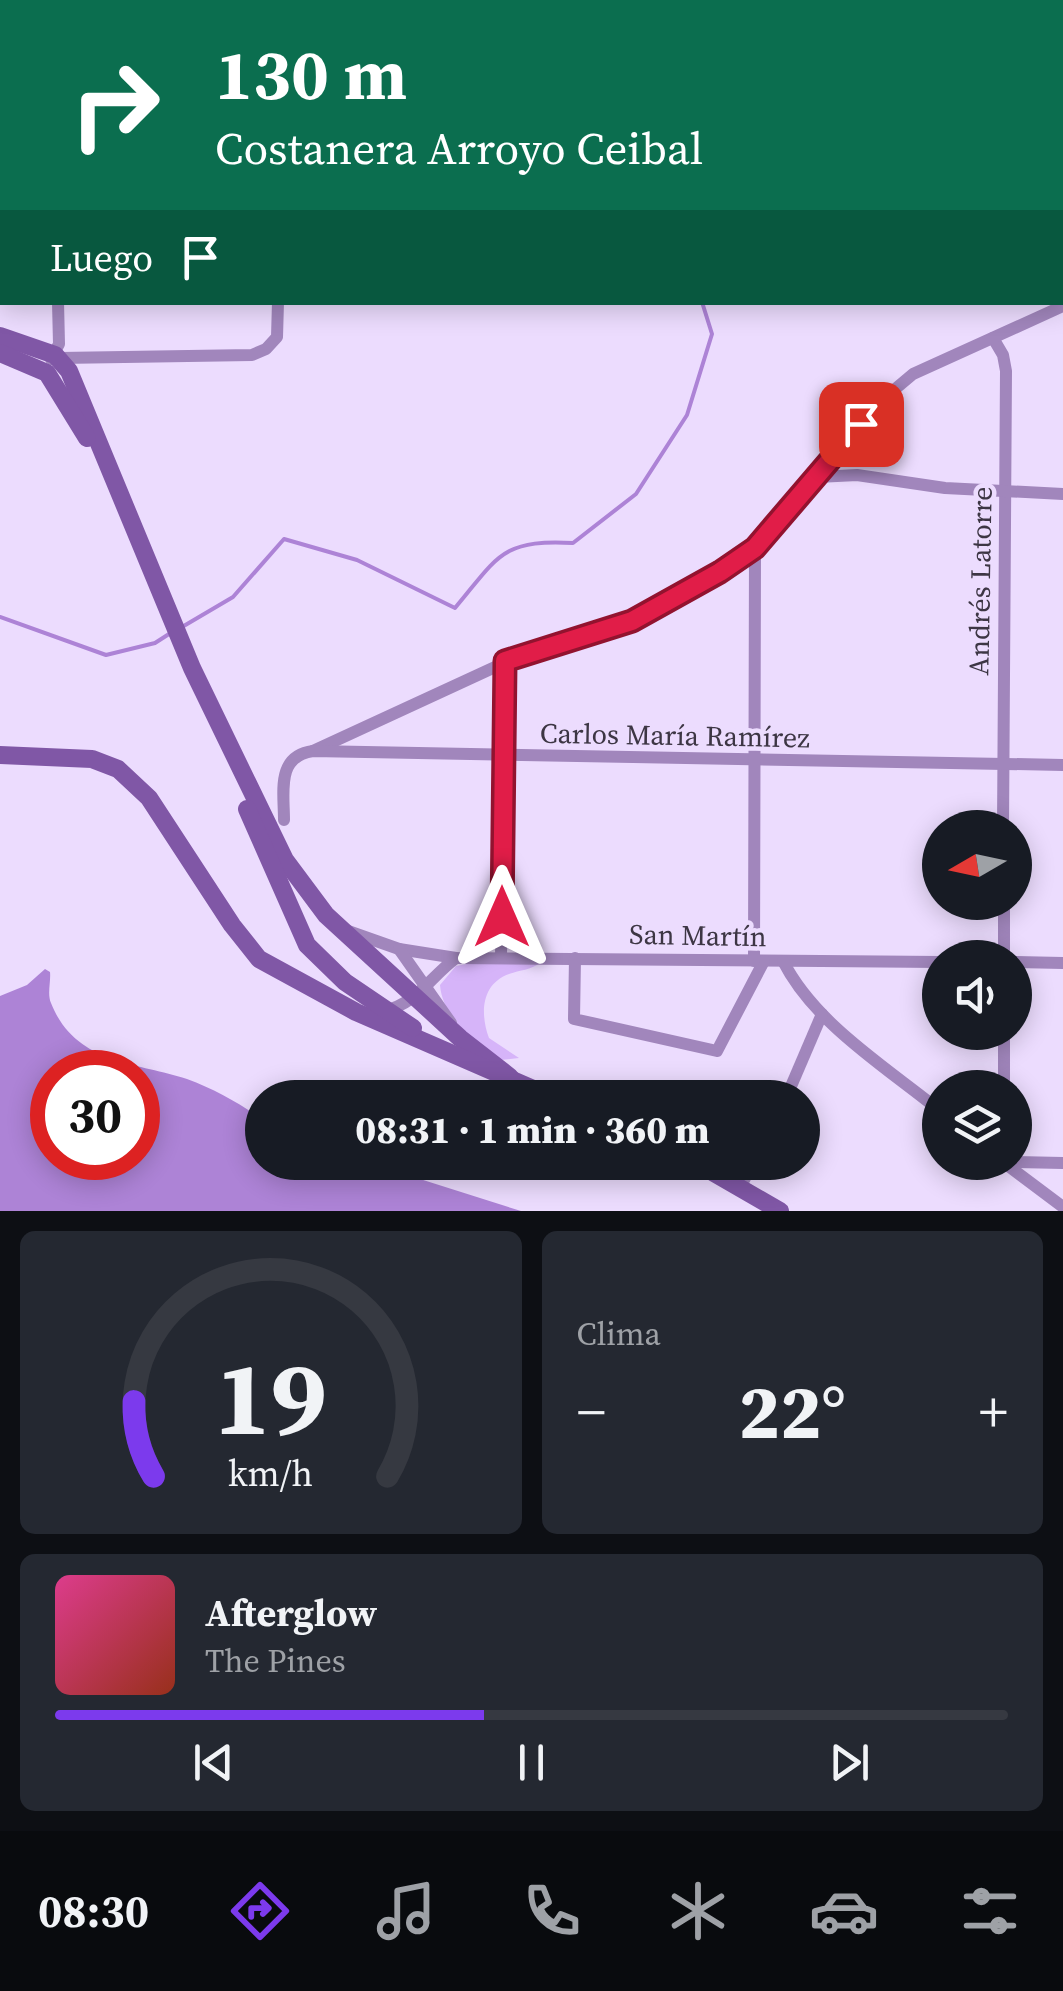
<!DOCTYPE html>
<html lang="es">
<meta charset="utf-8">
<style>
:root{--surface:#171b24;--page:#242831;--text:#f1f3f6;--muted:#9ea1a6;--line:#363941;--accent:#7c3aed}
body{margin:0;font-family:"Source Serif 4",serif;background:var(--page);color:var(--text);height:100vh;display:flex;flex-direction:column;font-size:38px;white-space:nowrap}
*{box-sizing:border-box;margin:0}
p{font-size:32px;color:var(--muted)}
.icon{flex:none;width:55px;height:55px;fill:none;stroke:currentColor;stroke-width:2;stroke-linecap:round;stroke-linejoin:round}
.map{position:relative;height:1211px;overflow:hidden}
.details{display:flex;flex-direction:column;gap:20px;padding:20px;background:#0d0f14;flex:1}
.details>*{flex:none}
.guide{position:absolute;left:0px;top:0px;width:1065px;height:305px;box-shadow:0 5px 25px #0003;background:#0b6e4f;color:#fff;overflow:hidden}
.needle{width:65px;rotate:261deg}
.fabs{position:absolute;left:922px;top:810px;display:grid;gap:20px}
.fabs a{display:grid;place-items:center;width:110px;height:110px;border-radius:50%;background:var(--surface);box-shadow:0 5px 25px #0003;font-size:50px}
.speed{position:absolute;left:30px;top:1050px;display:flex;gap:20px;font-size:50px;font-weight:700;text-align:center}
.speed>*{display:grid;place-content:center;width:130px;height:130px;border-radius:50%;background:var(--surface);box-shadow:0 5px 25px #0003;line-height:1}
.speed .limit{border:15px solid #d22;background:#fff;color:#111}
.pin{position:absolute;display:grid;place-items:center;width:85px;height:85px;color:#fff;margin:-42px;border-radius:20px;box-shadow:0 5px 15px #0006}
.me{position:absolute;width:110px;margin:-55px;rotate:0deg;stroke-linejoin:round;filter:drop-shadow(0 0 8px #0008)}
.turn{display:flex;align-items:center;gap:35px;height:210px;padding:0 50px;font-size:45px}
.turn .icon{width:130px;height:130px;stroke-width:2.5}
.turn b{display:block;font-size:70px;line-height:85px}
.then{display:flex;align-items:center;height:95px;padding:0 50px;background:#0003;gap:20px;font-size:38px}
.big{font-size:75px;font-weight:800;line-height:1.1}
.details .tile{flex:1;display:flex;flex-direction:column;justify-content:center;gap:15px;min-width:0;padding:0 35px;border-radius:15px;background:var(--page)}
.details .dial{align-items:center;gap:0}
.dial svg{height:260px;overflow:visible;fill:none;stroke:var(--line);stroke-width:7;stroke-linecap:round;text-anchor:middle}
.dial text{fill:var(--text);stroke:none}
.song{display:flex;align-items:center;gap:30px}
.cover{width:120px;height:120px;border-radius:15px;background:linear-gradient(135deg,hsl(330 70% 55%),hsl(10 70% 35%))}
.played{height:10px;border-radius:5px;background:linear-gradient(90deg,var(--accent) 45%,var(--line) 45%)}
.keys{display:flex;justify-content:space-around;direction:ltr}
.heat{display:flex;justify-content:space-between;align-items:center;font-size:55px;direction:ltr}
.details .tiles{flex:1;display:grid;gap:20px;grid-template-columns:1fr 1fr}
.tile:last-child{grid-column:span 2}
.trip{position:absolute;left:245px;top:1080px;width:575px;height:100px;border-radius:50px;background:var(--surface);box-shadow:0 5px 25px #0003;font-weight:800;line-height:100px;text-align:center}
.dock{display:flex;height:160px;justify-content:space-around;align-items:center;background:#090b0e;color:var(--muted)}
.dock .icon{width:70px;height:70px}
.dock .selected{color:var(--accent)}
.dock b{font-size:45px;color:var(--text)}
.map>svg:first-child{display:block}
.green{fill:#d6b4f9}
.water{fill:#ad83d6;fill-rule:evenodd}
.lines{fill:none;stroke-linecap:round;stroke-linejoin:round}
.stream{stroke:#ad83d6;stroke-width:4}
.street{stroke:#a186bc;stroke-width:12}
.secondary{stroke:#8057a6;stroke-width:18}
.route-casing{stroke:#92132f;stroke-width:25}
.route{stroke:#e11d48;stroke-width:18}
.labels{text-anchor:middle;stroke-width:9;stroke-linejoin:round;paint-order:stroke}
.street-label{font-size:28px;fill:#3d3644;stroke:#ecdcfe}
</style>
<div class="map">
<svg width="1063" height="1211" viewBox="0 0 1063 1211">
<rect width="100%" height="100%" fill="#ecdcfe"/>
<path class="green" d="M472 963H540C531 970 520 970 509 974 481 984 480 1014 489 1038L519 1058 501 1060C476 1041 443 1020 440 985L456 966Z"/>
<path class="water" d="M45 969 50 972C51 982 47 994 51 1003 75 1064 135 1062 187 1079 214 1089 239 1103 262 1119V1162L341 1163 420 1179 521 1211H0V996L27 985ZM52 1072H138V1158H52Z"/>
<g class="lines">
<g class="stream">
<path d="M1062 9H1063"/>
<path d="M0 617 106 655 155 643 169 634"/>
<path d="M182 627 233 597 284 539 357 560 455 608C498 557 501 539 573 543L636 494 687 415 712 334 702 302"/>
</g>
<g class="street">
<path d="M47 0 48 2"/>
<path d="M269 0V2"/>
<path d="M506 2V0"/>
<path d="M0 255 2 254"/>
<path d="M993 338 1003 355 1006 371 1003 828"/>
<path d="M60 358 252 355 266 349 277 337 278 302"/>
<path d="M51 359 59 344 58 302"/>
<path d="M817 477 857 475 945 488 1063 494"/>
<path d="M313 751 532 650 632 621 720 572 755 549 834 453 888 395 913 374 1063 306"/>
<path d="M284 820C284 792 276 756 313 751L1063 765"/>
<path d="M1004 902V958"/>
<path d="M348 931 399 949 456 958 940 962"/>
<path d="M399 949 451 1023"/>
<path d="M501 957 505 661"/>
<path d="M575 958 574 1019 717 1051 764 961"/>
<path d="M754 961 755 549"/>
<path d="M783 961C815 1024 886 1067 940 1111"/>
<path d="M1015 962 1063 963"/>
<path d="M384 1011C418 1003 429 978 456 958"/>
<path d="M1004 1088V1032"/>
<path d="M786 1098 822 1014"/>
<path d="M1003 1162 1063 1207"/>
<path d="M1015 1162 1063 1163"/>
<path d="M741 1186 753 1162"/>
</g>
<g class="secondary">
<path d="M0 336 55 355 69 371 192 668 285 860 326 915 460 1038 510 1077"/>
<path d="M0 353 47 373 87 438"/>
<path d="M0 755 92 759 118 769 149 798 232 925 259 959 356 1012 554 1098"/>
<path d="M247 809 307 945 345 982 413 1028"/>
<path d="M695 1162 780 1211"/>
</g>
</g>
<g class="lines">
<g class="route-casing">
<path id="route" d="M502 917 505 661 632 621 720 572 755 548 861 424"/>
</g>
<use href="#route" class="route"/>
</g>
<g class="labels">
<g class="street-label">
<text transform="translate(980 581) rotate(-89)" y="10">Andrés Latorre</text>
<text transform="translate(675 735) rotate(1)" y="10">Carlos María Ramírez</text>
<text transform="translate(698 935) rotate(1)" y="10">San Martín</text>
</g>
</g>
</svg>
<div class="fabs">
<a><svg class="needle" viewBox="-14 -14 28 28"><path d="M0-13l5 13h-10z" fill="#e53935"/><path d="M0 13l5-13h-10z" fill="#9ea1a6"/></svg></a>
<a><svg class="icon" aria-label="sound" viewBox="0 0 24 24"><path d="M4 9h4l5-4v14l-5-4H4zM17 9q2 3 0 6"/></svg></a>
<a><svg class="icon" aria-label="layers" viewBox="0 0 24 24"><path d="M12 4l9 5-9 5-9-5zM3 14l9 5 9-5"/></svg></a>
</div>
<div class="speed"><div class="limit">30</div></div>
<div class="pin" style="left:861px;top:424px;background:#d93025"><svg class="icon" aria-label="arrive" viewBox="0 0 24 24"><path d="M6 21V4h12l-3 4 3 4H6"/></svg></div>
<svg class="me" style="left:502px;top:917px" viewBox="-20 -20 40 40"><path d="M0-17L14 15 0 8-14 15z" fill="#e11d48" stroke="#fff" stroke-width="4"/></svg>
<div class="trip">08:31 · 1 min · 360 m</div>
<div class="guide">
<div class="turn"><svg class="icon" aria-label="right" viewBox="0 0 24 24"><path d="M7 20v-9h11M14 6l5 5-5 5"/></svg><div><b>130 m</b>Costanera Arroyo Ceibal</div></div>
<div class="then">Luego<svg class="icon" aria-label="arrive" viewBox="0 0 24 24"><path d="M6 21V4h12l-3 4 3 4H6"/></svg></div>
</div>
</div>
<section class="details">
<div class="tiles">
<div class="tile dial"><svg viewBox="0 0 100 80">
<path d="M14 69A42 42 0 1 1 86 69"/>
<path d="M14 69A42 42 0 0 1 8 46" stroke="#7c3aed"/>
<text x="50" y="56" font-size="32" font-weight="700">19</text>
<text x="50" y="72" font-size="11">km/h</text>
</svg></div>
<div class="tile"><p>Clima</p>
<div class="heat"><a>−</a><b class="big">22°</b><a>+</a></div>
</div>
<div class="tile">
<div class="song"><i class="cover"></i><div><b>Afterglow</b><p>The Pines</p></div></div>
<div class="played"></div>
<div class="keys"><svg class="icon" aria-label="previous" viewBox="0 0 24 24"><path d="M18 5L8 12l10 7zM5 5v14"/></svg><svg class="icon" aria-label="pause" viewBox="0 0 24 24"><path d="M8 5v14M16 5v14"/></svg><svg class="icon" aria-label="next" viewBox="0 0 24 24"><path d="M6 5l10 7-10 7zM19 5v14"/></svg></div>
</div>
</div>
</section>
<nav class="dock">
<b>08:30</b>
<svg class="icon selected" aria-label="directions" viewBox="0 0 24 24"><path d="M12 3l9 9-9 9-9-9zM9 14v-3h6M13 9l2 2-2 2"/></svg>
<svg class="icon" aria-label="music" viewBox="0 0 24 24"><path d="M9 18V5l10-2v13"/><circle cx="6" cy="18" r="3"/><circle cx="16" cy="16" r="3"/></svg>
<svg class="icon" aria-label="phone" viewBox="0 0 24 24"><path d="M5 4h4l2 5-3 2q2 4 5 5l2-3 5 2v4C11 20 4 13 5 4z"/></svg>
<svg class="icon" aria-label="climate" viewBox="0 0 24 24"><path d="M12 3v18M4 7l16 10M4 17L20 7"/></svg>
<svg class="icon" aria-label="car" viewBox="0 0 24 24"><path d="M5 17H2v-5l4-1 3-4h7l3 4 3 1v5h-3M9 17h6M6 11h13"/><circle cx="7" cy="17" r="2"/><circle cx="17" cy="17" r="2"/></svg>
<svg class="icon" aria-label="filters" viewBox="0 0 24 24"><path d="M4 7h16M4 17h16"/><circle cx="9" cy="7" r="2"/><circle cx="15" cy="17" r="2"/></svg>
</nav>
